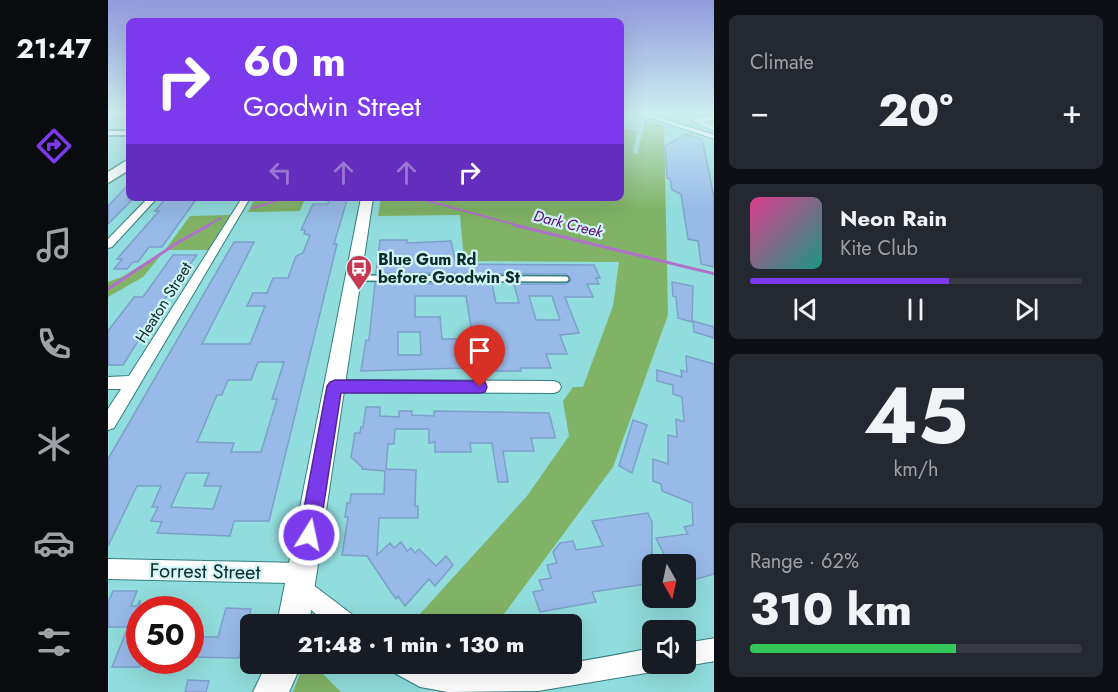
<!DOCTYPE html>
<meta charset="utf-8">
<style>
:root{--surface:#171b24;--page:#242831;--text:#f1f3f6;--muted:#9ea1a6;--line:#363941;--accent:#7c3aed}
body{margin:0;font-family:Jost,sans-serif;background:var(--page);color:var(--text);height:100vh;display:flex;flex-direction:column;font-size:22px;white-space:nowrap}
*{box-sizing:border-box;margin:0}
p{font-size:20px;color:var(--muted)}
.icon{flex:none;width:33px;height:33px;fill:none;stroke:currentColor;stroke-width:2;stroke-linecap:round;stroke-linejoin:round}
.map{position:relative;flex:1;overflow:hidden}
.details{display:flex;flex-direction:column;gap:15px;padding:15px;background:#0d0f14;width:404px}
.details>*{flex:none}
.guide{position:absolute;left:18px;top:18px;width:498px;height:183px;border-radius:9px;box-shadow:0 6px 24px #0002;background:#7c3aed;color:#fff;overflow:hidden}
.needle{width:39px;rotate:171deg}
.tools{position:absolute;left:534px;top:554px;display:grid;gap:12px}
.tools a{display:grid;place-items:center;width:54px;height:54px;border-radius:9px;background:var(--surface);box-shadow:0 6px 24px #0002;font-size:30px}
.speed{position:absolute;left:18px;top:596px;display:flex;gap:12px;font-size:30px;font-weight:700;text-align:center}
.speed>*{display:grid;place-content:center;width:78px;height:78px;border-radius:50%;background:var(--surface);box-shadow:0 6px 24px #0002;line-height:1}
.speed .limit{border:9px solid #d22;background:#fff;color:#111}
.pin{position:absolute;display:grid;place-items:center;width:51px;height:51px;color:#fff;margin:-62px -26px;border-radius:50% 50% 50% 0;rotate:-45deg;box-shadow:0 0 6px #0007}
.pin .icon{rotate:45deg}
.me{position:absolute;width:66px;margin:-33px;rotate:10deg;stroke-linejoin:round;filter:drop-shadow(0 0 4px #0008)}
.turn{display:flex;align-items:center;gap:21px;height:126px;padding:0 18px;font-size:27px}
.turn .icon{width:78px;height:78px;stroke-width:2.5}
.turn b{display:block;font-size:42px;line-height:51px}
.lanes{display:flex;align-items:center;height:57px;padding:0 18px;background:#0003;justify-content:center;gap:30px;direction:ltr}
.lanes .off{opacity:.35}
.big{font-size:45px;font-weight:800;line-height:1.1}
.details .widget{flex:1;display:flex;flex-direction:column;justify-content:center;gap:9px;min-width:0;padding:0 21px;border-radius:9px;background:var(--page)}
.details .dial{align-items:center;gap:0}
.dial b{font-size:78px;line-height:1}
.song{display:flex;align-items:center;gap:18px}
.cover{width:72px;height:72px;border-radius:9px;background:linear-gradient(135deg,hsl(330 70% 55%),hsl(170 70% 35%))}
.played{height:6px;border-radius:3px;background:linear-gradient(90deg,var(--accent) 60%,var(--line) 60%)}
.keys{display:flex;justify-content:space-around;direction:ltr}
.heat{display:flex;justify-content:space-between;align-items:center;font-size:33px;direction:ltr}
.charge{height:9px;border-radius:4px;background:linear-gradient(90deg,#34c759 62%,var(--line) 0)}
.trip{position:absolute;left:132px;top:614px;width:342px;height:60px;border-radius:9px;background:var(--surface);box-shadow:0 6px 24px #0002;font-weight:800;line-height:60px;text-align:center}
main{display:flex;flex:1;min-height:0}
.menu{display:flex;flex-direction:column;width:108px;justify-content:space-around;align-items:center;background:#090b0e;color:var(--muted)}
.menu .icon{width:42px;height:42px}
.menu .selected{color:var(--accent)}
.menu b{font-size:27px;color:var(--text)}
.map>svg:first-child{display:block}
.green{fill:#81b366}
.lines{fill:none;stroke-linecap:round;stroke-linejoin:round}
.stream-far1{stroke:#b270cd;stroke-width:2}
.stream{stroke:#b270cd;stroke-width:3}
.building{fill:#98bae8;stroke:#7d9fcb;stroke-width:1.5;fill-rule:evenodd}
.service-far1-casing{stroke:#327f80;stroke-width:5}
.service-casing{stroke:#327f80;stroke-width:8}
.minor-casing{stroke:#327f80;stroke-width:2}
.tertiary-casing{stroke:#327f80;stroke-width:4}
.secondary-casing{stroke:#327f80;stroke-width:2}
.motorway-casing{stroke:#327f80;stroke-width:3}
.service-far1{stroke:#fff;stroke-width:4}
.service{stroke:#fff;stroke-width:5}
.minor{fill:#fff;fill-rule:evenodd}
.tertiary{fill:#fff;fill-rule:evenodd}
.secondary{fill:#fff;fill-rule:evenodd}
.motorway{fill:#fff;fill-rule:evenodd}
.route{fill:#7c3aed;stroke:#51269a;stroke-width:1.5}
.labels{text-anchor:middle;stroke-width:4.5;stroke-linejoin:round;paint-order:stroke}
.far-water-label{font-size:15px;font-style:italic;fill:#660982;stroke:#d1f6f5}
.poi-label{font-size:16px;font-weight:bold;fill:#092a2b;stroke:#d1f6f5;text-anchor:start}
.street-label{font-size:16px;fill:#092a2b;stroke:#d1f6f5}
.near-street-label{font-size:20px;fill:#092a2b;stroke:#d1f6f5}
</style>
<main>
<nav class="menu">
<b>21:47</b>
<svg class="icon selected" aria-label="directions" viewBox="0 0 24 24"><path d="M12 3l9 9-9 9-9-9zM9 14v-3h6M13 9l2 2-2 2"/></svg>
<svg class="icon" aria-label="music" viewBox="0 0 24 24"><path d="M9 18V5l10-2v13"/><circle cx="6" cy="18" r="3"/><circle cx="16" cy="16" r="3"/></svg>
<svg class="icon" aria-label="phone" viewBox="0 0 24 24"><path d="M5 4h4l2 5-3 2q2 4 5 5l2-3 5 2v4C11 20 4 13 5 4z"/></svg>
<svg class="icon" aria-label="climate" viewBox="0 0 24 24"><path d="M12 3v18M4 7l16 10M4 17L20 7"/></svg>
<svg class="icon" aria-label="car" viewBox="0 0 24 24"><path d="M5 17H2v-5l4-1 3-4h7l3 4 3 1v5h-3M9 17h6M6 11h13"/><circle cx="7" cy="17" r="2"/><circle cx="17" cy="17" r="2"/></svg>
<svg class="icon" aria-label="filters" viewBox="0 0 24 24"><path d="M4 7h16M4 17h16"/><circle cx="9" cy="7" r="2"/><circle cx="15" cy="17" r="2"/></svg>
</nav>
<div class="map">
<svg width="607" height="692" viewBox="0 0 607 692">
<rect width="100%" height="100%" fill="#91dcdc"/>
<g class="green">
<path d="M537 120 556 126 560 315 505 467 396 614 397 624H303L419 496 461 436 455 401 465 387H475L505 306 511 262 356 261 352 215 270 216 273 198H513V128L529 131 525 153 529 154Z"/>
<path d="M147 198H197L192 211 140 212Z"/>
<path d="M122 215 100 250H57L35 277 0 297V282L14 277 57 250 82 216Z"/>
<path d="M196 663H204L233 692H185Z"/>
</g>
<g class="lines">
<g class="stream-far1">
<path d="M309 198 412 226"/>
<path d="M145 208 178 198"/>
<path d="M99 226 113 218"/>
</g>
<g class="stream">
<path d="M406 225 607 274"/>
<path d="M0 289 69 243 101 225"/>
</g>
</g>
<g class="building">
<path d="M577 134 594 139 601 172 606 198V267L593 264 590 241 580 239 573 194 564 190 562 179 559 178 557 146Z"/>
<path d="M21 184 20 200H24L0 224V206Z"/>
<path d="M58 198H89L54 247H41L30 262H25L19 269H6L14 259H9L51 211H47Z"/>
<path d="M221 198 239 200 226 244H229L161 521H126L122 536 49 533 54 522 43 521 50 507H44L53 486H29L0 546V459L126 242H146L94 344H142L157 306H139L145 293H159L165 278H180L188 256 195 253 202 235 196 234 197 230H193L205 204H220ZM150 362H176L164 399H169L153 452H123L126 443 89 442 109 395H114L120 380H143ZM78 473H101L96 486H113L105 509 63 507Z"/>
<path d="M272 240H299V243L343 241 348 264 486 265 492 278H488L491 284H479L485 297H457L471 333 452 335 459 354H438L443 368H412L413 371H377L376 365H357V368L253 371 258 340H261L267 283 384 284 388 303H411L406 284H458L463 280 458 274 268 273ZM307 296H358L365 339H334L332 317H307ZM421 296H444L452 320H428ZM290 332H312L313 355H290Z"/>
<path d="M65 255H89L63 289 15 365H0V331L26 297H35Z"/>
<path d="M564 282 585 286 584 322 570 318 568 297 565 296Z"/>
<path d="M585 321 606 327V338L586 332Z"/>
<path d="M578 356 606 364V574L578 582V564H564L560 562 548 538 580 534 576 527 585 525 584 503 554 491 553 484 545 481V459L560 464V435L569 437 568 419 576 422 574 397 565 394V385L549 381V370L574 377 573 370 579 372Z"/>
<path d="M258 407H272V416L291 417V411H304V415L326 416V411L441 413 446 432 447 438H423L426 451H395L400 482H390L384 443H362L363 452H327V442L321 443V429H287L286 444H280L278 469 308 470 307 506H310V518H271L269 555 282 543 286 548 293 542 299 551 303 548 307 553 311 549 328 566 338 556 345 565 327 586 321 579 297 606 290 596 288 599 283 592 259 556 234 555 240 517H237L239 503H242L243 494H276L277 471 254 469V467L243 457 247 433H252L253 427H255Z"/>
<path d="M525 420 539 425 524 473 511 466Z"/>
<path d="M540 513 544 522V583L484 592 488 602 432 612 425 592 435 590 431 580 443 578 439 565 449 563 445 552 452 543 465 541 468 550 495 546 484 521Z"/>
<path d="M5 591H29L23 606H29L32 600V667H4L20 627H0V602Z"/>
<path d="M118 608 143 609 131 658 82 657V637H110Z"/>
<path d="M80 680 101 681 98 692H77Z"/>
</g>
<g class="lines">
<g class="service-far1-casing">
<g id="service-far1">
<path d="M0 115H21"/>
<path d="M607 118 588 120 607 129"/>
</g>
</g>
<g class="service-casing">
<path id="service" d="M246 278 458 279"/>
</g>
<g class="minor-casing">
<g id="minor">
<path d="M524 112H534L607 135V139Z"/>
<path d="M40 198H49L4 247 0 248V239Z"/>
<path d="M134 198H142L6 428 0 430V409L13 389H0V377L21 376Z"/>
<path d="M227 380 446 381 451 383 453 387 451 391 446 393 227 392 222 390 220 386 222 382Z"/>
<path d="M0 559 195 563 202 566 205 573 200 581 246 616 249 624H220L185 595 181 588 183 583 0 579Z"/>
<path d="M607 638V661L578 666 572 663H578V643Z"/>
<path d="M544 648V663H554L552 668 544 672 430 691 340 692 312 687 283 671 279 663C290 663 301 662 312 663 333 666 354 670 375 670 433 670 488 659 544 648Z"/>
</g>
</g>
<g class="tertiary-casing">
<rect id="tertiary" x="0" y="131" width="21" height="4"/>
</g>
<g class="secondary-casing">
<g id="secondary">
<path d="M253 198H265L201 624H169Z"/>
<path d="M159 663H194L181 692H145Z"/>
</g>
</g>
<g class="motorway-casing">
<path id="motorway" d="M21 159V170L0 183V172Z"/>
</g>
<use href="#service-far1" class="service-far1"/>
<use href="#service" class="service"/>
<use href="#minor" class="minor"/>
<use href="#tertiary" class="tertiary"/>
<use href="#secondary" class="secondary"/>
<use href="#motorway" class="motorway"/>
</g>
<linearGradient id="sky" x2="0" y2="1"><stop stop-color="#9299dd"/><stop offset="0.54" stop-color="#ceefef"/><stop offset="1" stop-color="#ceefef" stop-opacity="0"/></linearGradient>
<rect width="607" height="209" fill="url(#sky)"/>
<path class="route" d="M227 380 372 381 377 382 379 387 377 392 372 393H233L211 535 208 542 201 545 194 542 191 535 219 386 222 382Z"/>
<defs>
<g id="bus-pin" transform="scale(1.35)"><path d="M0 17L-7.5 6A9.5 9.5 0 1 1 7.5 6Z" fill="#c93851" stroke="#d1f6f5"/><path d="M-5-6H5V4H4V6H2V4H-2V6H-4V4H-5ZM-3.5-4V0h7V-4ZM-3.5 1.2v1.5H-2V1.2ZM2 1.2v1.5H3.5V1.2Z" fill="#fff"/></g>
</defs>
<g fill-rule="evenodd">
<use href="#bus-pin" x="251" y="268"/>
</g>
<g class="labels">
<g class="far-water-label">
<text transform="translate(460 224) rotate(14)" y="5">Dark Creek</text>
</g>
<g class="poi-label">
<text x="270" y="265">Blue Gum Rd<tspan x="270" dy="18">before Goodwin St</tspan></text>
</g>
<g class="street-label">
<text transform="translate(55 302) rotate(-58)" y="6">Heaton Street</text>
</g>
<g class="near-street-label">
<text transform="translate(97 571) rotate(1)" y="7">Forrest Street</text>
</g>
</g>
</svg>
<div class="tools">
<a><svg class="needle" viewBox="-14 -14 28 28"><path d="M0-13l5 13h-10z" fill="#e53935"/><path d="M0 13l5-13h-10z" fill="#9ea1a6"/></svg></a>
<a><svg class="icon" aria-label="sound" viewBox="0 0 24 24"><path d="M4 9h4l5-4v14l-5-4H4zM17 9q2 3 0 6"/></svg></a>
</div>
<div class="speed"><div class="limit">50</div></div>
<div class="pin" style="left:372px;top:387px;background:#d93025"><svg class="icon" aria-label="arrive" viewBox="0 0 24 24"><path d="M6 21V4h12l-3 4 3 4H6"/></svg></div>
<svg class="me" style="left:201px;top:535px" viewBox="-20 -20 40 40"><circle r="17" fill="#7c3aed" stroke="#fff" stroke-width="3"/><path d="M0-11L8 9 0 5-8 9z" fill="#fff"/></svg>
<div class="trip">21:48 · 1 min · 130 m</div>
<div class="guide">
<div class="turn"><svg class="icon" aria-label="right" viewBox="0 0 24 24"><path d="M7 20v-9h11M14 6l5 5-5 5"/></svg><div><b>60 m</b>Goodwin Street</div></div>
<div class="lanes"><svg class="icon off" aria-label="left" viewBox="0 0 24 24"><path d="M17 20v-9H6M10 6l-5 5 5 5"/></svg><svg class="icon off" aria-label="ahead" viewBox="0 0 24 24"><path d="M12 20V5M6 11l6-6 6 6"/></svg><svg class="icon off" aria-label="ahead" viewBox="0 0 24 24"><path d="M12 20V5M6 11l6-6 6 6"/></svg><svg class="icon" aria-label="right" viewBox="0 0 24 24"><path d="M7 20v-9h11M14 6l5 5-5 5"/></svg></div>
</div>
</div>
<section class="details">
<div class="widget"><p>Climate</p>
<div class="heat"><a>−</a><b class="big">20°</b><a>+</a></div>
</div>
<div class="widget">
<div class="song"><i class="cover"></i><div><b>Neon Rain</b><p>Kite Club</p></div></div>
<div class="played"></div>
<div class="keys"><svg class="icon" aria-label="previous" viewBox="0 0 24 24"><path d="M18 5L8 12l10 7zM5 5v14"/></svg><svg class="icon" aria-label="pause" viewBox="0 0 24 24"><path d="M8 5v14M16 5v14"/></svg><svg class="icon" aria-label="next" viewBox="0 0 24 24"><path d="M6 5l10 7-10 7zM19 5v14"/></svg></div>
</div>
<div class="widget dial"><b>45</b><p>km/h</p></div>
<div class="widget"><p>Range · 62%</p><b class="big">310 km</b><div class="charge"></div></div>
</section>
</main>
